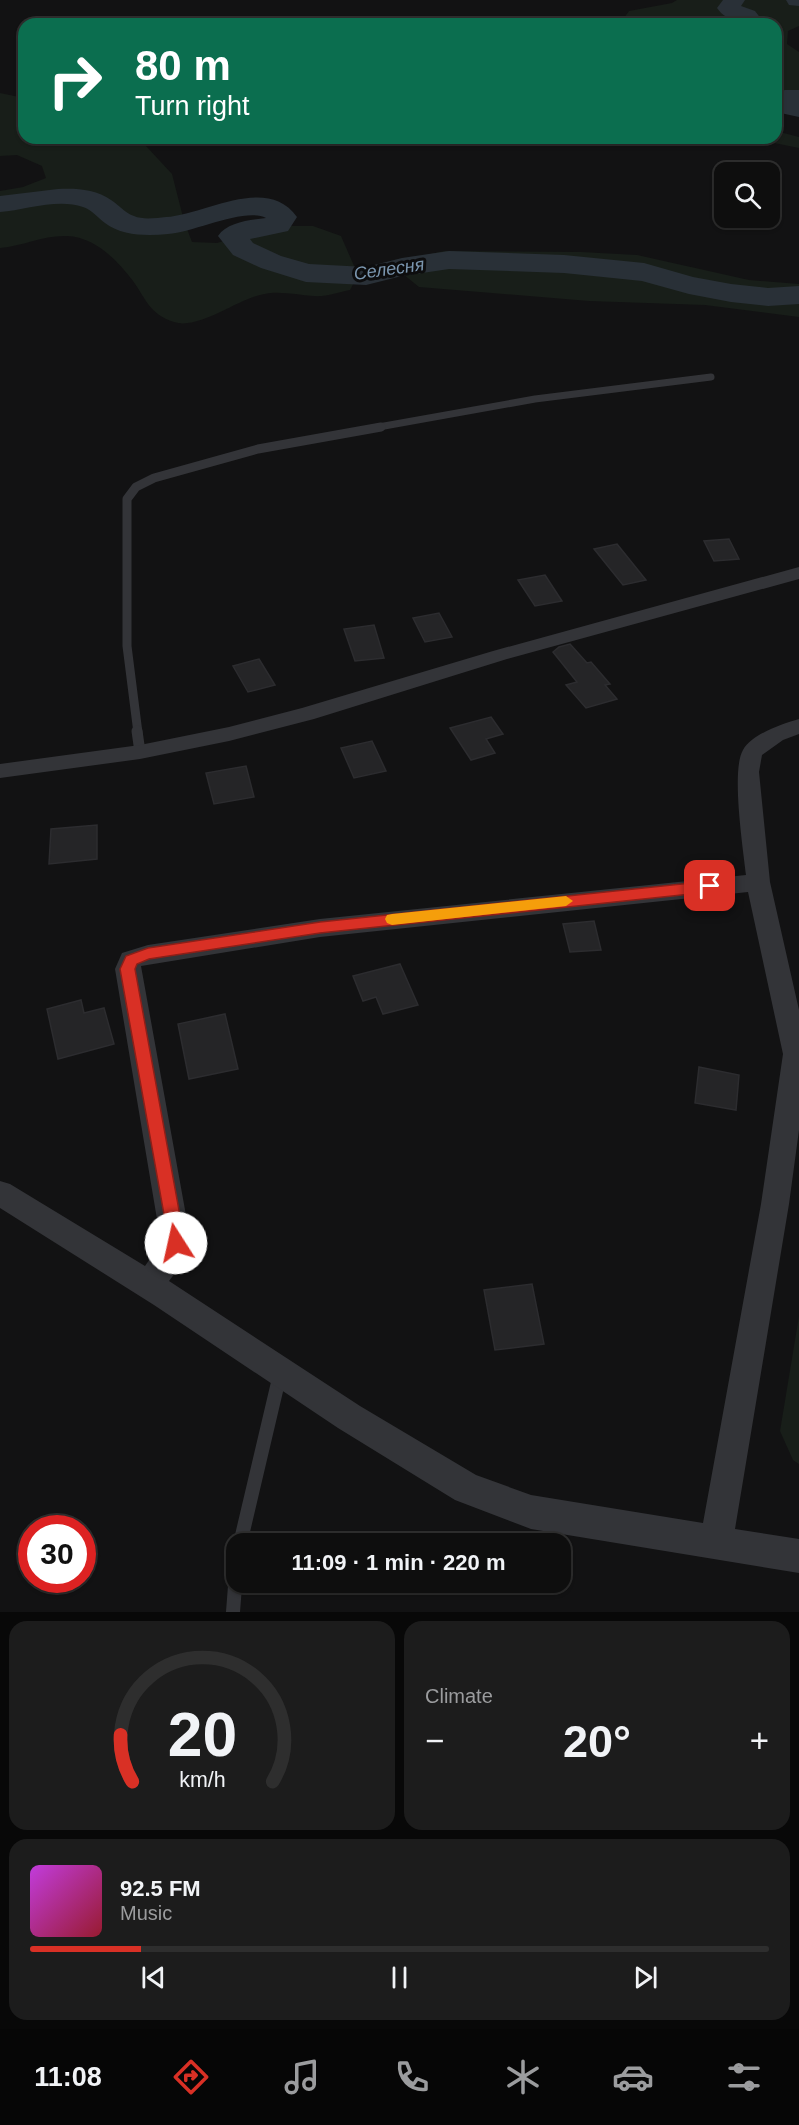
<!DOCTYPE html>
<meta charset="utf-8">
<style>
:root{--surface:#0e0e0e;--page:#1c1c1c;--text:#f1f3f6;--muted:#9b9c9e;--line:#2e2e2e;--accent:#d93025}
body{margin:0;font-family:Arial,sans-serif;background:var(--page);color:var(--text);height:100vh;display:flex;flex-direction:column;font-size:22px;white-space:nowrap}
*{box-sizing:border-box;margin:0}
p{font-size:20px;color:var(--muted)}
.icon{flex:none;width:33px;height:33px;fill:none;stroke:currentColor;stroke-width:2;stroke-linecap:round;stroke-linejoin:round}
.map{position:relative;height:1612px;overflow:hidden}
.panel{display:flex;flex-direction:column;gap:9px;padding:9px;background:#080808;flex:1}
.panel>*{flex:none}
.hud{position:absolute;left:18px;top:18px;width:764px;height:126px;border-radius:18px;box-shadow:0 2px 4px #0004,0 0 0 2px var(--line);background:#0b6e4f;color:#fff;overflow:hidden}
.tools{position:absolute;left:714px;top:162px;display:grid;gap:12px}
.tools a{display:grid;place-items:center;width:66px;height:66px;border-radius:12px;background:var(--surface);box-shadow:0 2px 4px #0004,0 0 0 2px var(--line);font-size:30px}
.speed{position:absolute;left:18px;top:1515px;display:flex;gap:12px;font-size:30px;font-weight:700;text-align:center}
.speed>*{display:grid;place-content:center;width:78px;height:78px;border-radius:50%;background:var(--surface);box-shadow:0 2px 4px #0004,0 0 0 2px var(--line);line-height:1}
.speed .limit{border:9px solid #d22;background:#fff;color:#111}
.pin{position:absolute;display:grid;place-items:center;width:51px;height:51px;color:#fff;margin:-26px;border-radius:12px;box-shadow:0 3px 9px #0006}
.me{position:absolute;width:66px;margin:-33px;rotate:350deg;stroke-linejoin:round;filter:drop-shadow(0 0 4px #0008)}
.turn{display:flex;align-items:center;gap:21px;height:126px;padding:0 18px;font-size:27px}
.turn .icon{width:78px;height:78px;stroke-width:2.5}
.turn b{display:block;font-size:42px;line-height:51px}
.big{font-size:45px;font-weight:700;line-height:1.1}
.panel .tile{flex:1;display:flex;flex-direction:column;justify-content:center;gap:9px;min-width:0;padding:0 21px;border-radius:18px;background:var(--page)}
.panel .dial{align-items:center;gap:0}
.dial svg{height:156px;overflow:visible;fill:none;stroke:var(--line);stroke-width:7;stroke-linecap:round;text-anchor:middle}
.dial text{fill:var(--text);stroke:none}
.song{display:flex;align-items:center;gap:18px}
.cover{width:72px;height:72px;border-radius:9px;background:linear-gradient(135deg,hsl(290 70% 55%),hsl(350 70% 35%))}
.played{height:6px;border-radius:3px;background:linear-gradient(90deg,var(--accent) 15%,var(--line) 15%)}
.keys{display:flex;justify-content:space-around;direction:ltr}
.heat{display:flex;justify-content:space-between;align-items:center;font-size:33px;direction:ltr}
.panel .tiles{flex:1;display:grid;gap:9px;grid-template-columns:1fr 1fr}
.tile:last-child{grid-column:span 2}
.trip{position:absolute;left:226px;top:1533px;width:345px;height:60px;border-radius:18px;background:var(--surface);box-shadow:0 2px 4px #0004,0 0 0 2px var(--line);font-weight:700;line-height:60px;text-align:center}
.menu{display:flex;height:96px;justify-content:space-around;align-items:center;background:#060606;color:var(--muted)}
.menu .icon{width:42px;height:42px}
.menu .selected{color:var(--accent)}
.menu b{font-size:27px;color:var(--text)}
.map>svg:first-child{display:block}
.green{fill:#181e19}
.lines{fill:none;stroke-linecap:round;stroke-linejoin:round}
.river{fill:#293037;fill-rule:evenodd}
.building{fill:#252527;stroke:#2c2c2f;stroke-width:1.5}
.service-far3{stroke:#333438;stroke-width:7}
.service-far2{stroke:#333438;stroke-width:9}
.service-far1{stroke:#333438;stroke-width:11}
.service{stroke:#333438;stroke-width:14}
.minor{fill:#333438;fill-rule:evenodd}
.route{fill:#d93025;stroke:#8d1f18;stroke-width:1.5}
.slow{fill:#f59e0b}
.labels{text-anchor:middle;stroke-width:6;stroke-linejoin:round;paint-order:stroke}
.far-water-label{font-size:18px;font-style:italic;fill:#7b96af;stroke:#0d0d0e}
</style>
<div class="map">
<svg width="799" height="1612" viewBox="0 0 799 1612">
<rect width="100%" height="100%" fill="#121213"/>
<g class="green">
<path d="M677 0H799V26L788 31 787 44 799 52V113L776 103V24H634L624 18 629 11 672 3Z"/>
<path d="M0 93 24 98V138H124L146 146 172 174 184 221 192 242 217 243 276 226H313L341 236 358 275 350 290C339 292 326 297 314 296 296 295 278 290 260 295 235 301 198 330 174 322 149 314 146 299 133 281 117 260 95 237 67 236 44 235 23 246 0 248V191L23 187 46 178 42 166 17 155 0 156Z"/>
<path d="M776 131 799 137V148L749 138H776Z"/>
<path d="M445 251 581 252 637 255 749 280 799 284V317L705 305 589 301 419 287 403 274 420 256Z"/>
<path d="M799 1316V1464L793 1460 780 1431Z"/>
</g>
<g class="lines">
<g class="river">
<path d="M723 0H745L741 6 755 11 765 24C749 24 727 23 717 8Z"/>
<path d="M786 0H799V6L789 5Z"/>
<path d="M785 90H799V117L776 112V92Z"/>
<path d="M58 189C75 188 96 189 111 200 119 205 125 213 134 216 143 220 156 218 166 217 204 215 267 174 297 217L288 231 250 239 253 243 281 256 309 264 366 267 402 258 449 251 564 255 644 263 693 277 731 284 768 288 799 286V304L768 306 731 302 689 294 642 281 564 273 449 269 402 276 366 285 306 282 261 268 233 255 218 236C227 222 250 220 266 218 245 207 195 232 168 234 147 236 122 236 105 223 98 218 92 210 83 207 58 198 25 210 0 212V196Z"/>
</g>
</g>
<g class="building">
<path d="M729 539 739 559 714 561 704 541Z"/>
<path d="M617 544 646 580 623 585 594 549Z"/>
<path d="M545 575 562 601 535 606 518 580Z"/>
<path d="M439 613 452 637 425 642 413 618Z"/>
<path d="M374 625 384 658 355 661 344 629Z"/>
<path d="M570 644 587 663 591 662 610 684 605 685 617 699 586 708 566 685 577 682 553 652 559 647Z"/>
<path d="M259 659 275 685 248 692 233 666Z"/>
<path d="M491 717 503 734 486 739 495 753 471 760 450 728Z"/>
<path d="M372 741 386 771 354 778 341 748Z"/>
<path d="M246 766 254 797 214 804 206 773Z"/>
<path d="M97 825V859L49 864 51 829Z"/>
<path d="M594 921 601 950 570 952 563 924Z"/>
<path d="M400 964 418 1005 383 1014 376 997 363 1001 353 976Z"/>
<path d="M81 1000 84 1013 104 1008 114 1044 58 1059 47 1009Z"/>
<path d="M225 1014 238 1069 189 1079 178 1024Z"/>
<path d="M699 1067 739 1075 736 1110 695 1103Z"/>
<path d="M532 1284 544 1344 495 1350 484 1290Z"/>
</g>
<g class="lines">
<path class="service-far3" d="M373 428 535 399 711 377"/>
<path class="service-far2" d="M138 733 127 646V499L136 487 154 478 258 449 381 427"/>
<path class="service-far1" d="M137 731 140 752"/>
<g class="service">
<path d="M240 1544 280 1374"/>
<path d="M233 1612 237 1560"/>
</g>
<g class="minor">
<path d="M799 567V579L507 659 314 719 229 741 140 759 0 778V764L140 745 229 727 302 708 493 651Z"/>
<path d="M799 719V734L783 740 762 755 759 772 770 882 799 1010V1130L789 1204 735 1529 799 1539V1573L531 1529 455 1500 338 1428 154 1305 0 1208V1181L10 1184 145 1266 161 1243 115 969 122 953 148 945 320 919 746 875C743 848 731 770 743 750 752 734 782 724 799 719ZM748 892 783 1054 761 1204 703 1523 531 1495 476 1475 360 1406 169 1281 181 1265 191 1243 141 966 320 937Z"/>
</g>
</g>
<path class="route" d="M710 881 717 886 710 892 320 933 149 959 137 964 135 969 185 1243 183 1248 176 1251 170 1248 120 969 126 956 148 948 320 922Z"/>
<path class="slow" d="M566 896 573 901 566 906 392 925 387 923 385 919 387 915 392 914Z"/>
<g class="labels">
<g class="far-water-label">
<text transform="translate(389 269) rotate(-8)" y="6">Селесня</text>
</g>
</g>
</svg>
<div class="tools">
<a><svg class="icon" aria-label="search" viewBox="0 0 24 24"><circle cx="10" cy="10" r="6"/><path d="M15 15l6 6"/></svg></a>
</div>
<div class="speed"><div class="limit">30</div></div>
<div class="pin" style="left:710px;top:886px;background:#d93025"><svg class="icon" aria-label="arrive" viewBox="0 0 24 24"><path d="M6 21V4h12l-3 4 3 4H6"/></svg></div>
<svg class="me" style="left:176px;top:1243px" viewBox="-20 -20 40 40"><circle r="19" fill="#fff"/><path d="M0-13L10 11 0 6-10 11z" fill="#d93025"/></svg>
<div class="trip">11:09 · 1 min · 220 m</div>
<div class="hud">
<div class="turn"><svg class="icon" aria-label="right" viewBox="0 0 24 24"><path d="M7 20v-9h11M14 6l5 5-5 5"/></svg><div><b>80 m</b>Turn right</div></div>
</div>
</div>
<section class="panel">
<div class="tiles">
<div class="tile dial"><svg viewBox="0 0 100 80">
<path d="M14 69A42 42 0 1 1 86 69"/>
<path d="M14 69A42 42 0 0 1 8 45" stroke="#d93025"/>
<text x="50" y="56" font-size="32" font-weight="700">20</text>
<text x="50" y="72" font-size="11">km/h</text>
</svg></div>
<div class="tile"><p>Climate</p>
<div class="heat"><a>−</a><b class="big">20°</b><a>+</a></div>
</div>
<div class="tile">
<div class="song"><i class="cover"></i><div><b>92.5 FM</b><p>Music</p></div></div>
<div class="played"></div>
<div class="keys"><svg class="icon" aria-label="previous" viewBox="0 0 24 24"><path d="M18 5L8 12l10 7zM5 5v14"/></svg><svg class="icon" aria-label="pause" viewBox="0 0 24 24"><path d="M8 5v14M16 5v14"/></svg><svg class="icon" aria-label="next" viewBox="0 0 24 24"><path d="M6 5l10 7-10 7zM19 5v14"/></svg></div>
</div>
</div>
</section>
<nav class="menu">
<b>11:08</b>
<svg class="icon selected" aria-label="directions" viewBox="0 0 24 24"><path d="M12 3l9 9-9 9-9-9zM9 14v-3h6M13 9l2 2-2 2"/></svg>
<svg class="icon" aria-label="music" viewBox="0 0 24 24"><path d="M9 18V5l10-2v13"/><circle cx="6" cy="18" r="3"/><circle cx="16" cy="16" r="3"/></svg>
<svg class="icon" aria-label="phone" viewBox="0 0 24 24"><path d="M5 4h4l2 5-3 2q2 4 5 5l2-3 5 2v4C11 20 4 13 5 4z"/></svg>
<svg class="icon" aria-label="climate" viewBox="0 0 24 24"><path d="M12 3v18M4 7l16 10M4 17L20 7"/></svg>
<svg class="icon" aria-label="car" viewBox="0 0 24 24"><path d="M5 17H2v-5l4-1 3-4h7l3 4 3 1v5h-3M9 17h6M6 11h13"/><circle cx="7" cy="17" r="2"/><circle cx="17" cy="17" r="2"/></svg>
<svg class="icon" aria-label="filters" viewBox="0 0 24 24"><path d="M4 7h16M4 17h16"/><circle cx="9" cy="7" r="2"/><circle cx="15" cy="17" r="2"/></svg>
</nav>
